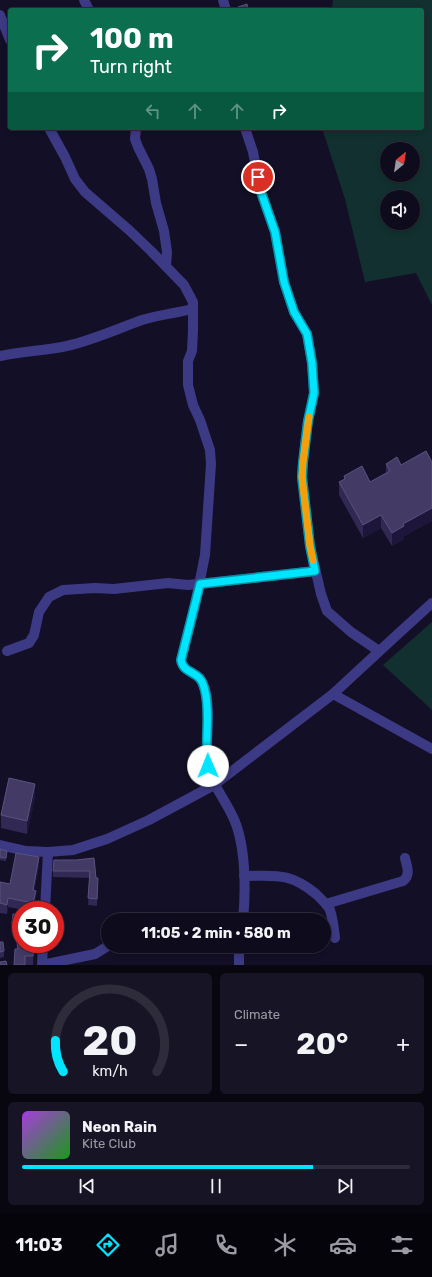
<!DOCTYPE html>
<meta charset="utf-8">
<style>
:root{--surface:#0e0b1c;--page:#171425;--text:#f1f3f6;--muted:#9b9ba3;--line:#2e2b3b;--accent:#00e5ff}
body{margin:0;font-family:Rubik,sans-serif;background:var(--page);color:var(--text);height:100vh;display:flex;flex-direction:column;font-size:15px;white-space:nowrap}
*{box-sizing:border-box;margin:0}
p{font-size:13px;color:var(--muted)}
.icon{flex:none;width:22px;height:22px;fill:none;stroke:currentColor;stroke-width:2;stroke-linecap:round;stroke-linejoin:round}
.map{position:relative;height:965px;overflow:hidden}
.panel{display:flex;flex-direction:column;gap:8px;padding:8px;background:#08060f;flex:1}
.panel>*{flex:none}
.banner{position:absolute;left:8px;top:8px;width:416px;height:122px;border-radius:4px;box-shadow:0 2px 6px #0003,0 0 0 1px var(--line);background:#0b6e4f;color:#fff;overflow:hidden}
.needle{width:26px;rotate:30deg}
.controls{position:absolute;left:380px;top:142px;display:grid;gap:8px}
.controls a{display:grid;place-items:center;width:40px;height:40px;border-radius:50%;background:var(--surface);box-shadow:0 2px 6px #0003,0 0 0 1px var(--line);font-size:20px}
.speed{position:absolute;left:12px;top:901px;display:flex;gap:8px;font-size:20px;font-weight:700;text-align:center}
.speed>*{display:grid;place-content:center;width:52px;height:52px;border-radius:50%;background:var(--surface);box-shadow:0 2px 6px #0003,0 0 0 1px var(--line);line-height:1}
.speed .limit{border:6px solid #d22;background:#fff;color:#111}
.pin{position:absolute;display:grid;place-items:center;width:34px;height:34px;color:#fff;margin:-17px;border:2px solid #fff;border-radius:50%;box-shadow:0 1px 4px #0007}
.me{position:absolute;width:44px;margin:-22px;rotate:359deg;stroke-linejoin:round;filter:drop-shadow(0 0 3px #0008)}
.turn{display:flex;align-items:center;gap:14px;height:84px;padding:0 16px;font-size:18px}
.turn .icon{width:52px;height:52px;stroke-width:2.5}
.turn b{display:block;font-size:28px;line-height:34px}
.lanes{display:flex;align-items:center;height:38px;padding:0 16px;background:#0003;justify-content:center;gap:20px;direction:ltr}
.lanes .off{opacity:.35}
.big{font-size:30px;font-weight:700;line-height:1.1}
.panel .card{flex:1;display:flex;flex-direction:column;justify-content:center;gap:6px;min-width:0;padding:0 14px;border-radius:6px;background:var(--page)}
.panel .dial{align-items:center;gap:0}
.dial svg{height:104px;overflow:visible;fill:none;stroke:var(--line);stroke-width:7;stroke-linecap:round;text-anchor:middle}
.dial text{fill:var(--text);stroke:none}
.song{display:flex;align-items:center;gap:12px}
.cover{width:48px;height:48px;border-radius:6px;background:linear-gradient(135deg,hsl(280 70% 55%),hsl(120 70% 35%))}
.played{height:4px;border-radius:2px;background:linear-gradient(90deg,var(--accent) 75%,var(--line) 75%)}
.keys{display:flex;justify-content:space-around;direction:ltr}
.heat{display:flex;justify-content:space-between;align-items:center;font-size:22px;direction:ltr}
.panel .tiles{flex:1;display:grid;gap:8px;grid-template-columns:1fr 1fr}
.card:last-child{grid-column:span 2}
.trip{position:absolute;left:101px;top:913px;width:230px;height:40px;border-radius:20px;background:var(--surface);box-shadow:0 2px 6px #0003,0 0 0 1px var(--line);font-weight:700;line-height:40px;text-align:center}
.menu{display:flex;height:64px;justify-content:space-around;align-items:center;background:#06040b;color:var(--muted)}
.menu .icon{width:28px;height:28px}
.menu .active{color:var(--accent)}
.menu b{font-size:18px;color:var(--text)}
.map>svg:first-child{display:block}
.green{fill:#12302f;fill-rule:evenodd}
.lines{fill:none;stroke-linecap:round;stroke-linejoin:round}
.minor{stroke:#3d3a85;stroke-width:10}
.tertiary{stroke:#3d3a85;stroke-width:10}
.wall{fill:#312854}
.shaded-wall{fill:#1d163a}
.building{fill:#433a66;stroke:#5a527e}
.route-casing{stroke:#0095a6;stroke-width:10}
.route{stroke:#00e5ff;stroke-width:7}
.slow{stroke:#f59e0b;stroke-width:7}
</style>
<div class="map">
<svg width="432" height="965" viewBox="0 0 432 965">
<rect width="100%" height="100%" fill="#130f26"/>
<g class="green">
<path d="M333 0H432V305L416 273 365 282 345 199 322 128H422V10H304V8L332 7ZM387 149H413V175H387ZM387 197H413V223H387Z"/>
<path d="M432 622V710L383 665Z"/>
</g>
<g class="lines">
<g class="minor">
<path d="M84 0 89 10"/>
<path d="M223 0 226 10"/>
<path d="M0 15 10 40"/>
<path d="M49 128 65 157 75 179 85 192 129 230 151 251 184 285 193 302V330L192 351 188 361V385L193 405 200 420 210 450 211 464 205 555 195 605 181 660C183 671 193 672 200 678 202 681 203 686 205 689 210 707 207 729 207 747 207 753 206 760 207 766 212 784 224 798 232 815 246 842 246 889 243 920"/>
<path d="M136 128 135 139 138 147 149 169 152 179 156 203 164 231 167 252 166 266"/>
<path d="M245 128 253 152 260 189 275 232 284 282 294 312 307 334 312 363 314 393 308 421 303 462 302 477 310 546 321 594 327 611 351 632 379 651"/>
<path d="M0 356C22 351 44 351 67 346 93 340 117 329 142 320 158 315 176 313 193 309"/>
<path d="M7 651 29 643 34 635 39 612 49 597 63 590 95 588 114 589 168 583 188 585 315 571"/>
<path d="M333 694 432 749"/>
<path d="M244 876C276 876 289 872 316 894 321 899 327 904 330 910 333 919 334 929 335 938"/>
<path d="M326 904 403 881C411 875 407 867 405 858"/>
<path d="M45 910 48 852"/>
<path d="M42 965 95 954 108 946"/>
<path d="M42 965 43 944"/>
<path d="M239 965V946"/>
</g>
<path class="tertiary" d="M0 845 26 851 48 852 73 850 107 839 149 820 214 785 333 694 399 633 432 603"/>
</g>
<g class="wall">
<path d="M432 462V521L404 536V539L392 546 381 528 363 538 339 495V482L344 479V476L370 482 386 473V464L401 465Z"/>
<path d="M35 797 27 834 1 828V815Z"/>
<path d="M0 849 7 854 6 861 0 860Z"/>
<path d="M94 858 96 878 98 885 97 906 88 905 90 878 53 877V871L76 860Z"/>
<path d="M39 866 34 891 36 900 34 910H24L8 907 7 914 0 913V882L10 884Z"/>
<path d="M13 914 34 950 33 965H25L17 949 15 932H12Z"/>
<path d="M0 942 4 951V957L0 958Z"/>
</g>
<g class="shaded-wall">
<path d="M432 508V521L404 536V539L392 546V533L403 524Z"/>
<path d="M381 515V528L363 538V525Z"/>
<path d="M35 784V797L27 834V821Z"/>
<path d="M39 857V866L33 900V890Z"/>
<path d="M98 878V885L97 906V899Z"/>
<path d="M36 891V900L33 910V903Z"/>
<path d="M8 898V907L7 914V905Z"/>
<path d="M34 944V950L33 965V956Z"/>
</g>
<g class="building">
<path d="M247 4 248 10H239L238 7Z"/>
<path d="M426 451 432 462V508L403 524 404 526 392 533 381 515 363 525 339 482 345 479 344 476 362 466 370 482 390 471 386 464 397 457 401 465Z"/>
<path d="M9 778 35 784 27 821 1 815Z"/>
<path d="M0 849 7 851 6 858 0 857Z"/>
<path d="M16 853 39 857 33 890 36 891 33 903 8 898 7 905 0 903V882L10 884Z"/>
<path d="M94 858 96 878H98L97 899 88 898 90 871H53L54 860H76Z"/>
<path d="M13 914H21V944H34L33 956H25V965H14L15 949H18L15 924 12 923Z"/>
<path d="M0 942H3L4 951 0 952Z"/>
<path d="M6 961 7 965H0V962Z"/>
</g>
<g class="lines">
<g class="route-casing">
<path id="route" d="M208 766C204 741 211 715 205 691 204 687 203 682 200 679 194 671 183 672 181 660L200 584 315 571 310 546 302 477 303 462 308 421 314 393 312 363 307 334 294 312 284 282 275 232 260 189 258 177"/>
</g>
<use href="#route" class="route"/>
<path class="slow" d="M309 417 303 462 302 477 310 546 313 560"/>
</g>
</svg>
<div class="controls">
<a><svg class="needle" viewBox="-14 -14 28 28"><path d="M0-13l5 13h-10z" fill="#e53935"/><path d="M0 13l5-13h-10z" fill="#9b9ba3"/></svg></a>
<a><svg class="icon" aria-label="sound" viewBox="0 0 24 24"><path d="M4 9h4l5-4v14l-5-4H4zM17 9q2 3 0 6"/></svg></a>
</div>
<div class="speed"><div class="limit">30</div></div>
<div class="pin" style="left:258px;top:177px;background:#d93025"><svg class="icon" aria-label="arrive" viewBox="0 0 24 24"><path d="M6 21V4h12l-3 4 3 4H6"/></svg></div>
<svg class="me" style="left:208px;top:766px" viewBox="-20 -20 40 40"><circle r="19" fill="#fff"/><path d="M0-13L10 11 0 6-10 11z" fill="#00e5ff"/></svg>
<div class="trip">11:05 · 2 min · 580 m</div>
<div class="banner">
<div class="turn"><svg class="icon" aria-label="right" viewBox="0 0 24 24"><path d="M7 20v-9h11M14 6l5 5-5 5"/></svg><div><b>100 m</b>Turn right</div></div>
<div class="lanes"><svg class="icon off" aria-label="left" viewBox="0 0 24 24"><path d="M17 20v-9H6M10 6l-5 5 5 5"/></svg><svg class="icon off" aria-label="ahead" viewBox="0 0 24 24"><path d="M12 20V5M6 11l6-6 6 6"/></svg><svg class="icon off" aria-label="ahead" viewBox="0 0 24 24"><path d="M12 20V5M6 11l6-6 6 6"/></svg><svg class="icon" aria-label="right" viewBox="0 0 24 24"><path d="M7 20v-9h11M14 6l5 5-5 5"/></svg></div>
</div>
</div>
<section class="panel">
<div class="tiles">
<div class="card dial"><svg viewBox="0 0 100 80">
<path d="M14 69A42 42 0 1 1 86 69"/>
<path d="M14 69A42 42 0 0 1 8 45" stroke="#00e5ff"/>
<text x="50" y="56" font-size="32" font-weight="700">20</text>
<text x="50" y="72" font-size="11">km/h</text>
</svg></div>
<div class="card"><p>Climate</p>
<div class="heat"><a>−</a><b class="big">20°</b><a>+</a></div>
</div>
<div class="card">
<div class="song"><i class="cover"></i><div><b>Neon Rain</b><p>Kite Club</p></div></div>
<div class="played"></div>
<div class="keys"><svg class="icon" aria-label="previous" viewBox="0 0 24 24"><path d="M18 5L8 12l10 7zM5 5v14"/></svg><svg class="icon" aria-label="pause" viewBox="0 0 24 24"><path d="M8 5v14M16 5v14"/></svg><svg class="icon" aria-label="next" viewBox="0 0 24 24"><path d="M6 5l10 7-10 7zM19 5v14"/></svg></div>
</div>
</div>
</section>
<nav class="menu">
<b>11:03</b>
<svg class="icon active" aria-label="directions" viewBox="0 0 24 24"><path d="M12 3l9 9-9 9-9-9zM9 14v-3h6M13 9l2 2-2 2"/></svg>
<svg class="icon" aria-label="music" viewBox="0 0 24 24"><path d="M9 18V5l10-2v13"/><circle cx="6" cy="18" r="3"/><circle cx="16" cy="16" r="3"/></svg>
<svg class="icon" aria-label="phone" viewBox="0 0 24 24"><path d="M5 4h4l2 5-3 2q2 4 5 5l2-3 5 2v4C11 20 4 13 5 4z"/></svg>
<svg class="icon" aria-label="climate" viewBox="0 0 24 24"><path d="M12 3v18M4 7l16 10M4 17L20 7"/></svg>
<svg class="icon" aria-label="car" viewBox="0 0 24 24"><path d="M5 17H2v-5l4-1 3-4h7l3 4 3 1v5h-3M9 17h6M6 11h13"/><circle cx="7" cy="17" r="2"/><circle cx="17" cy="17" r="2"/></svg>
<svg class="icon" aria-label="filters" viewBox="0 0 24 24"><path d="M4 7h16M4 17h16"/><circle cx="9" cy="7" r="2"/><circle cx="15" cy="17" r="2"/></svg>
</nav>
